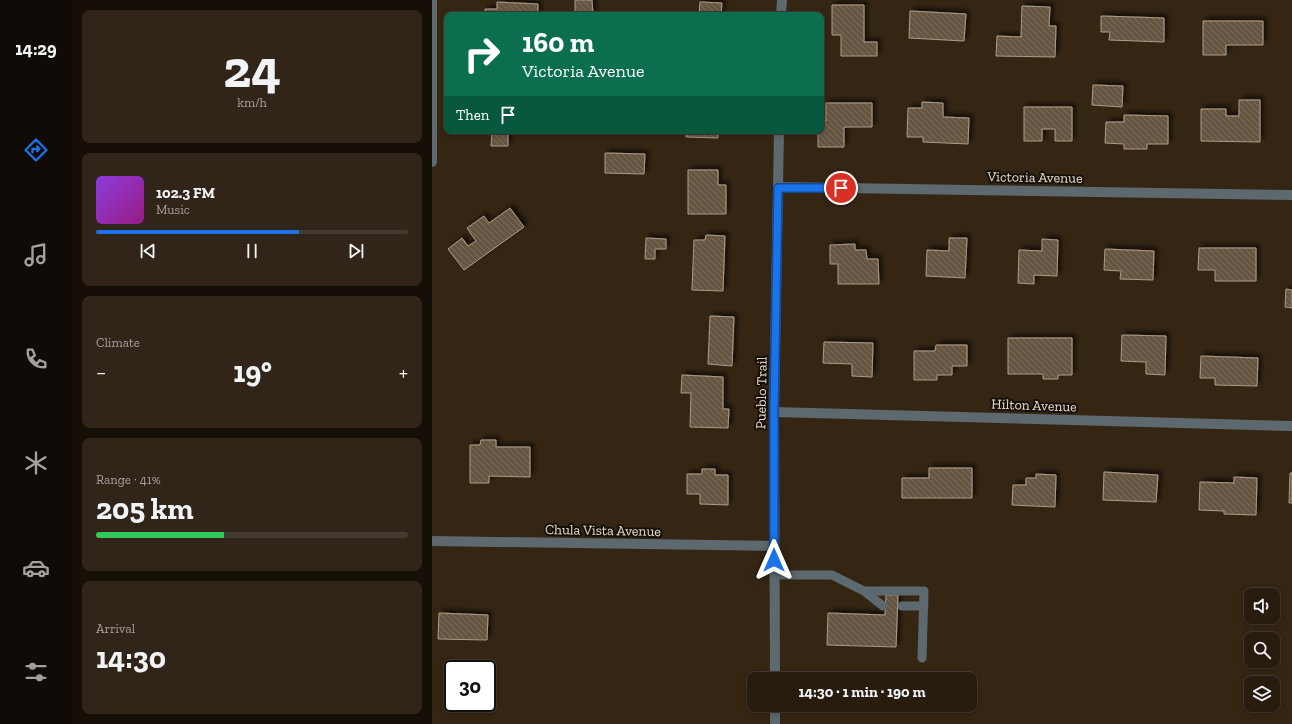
<!DOCTYPE html>
<meta charset="utf-8">
<style>
:root{--surface:#281c0f;--page:#302518;--text:#f1f3f6;--muted:#a5a19e;--line:#443a2f;--accent:#1a73e8}
body{margin:0;font-family:"Zilla Slab",serif;background:var(--page);color:var(--text);height:100vh;display:flex;flex-direction:column;font-size:15px;white-space:nowrap}
*{box-sizing:border-box;margin:0}
p{font-size:13px;color:var(--muted)}
.icon{flex:none;width:22px;height:22px;fill:none;stroke:currentColor;stroke-width:2;stroke-linecap:round;stroke-linejoin:round}
.map{position:relative;flex:1;overflow:hidden}
.drawer{display:flex;flex-direction:column;gap:10px;padding:10px;background:#160f08;width:360px}
.drawer>*{flex:none}
.top-card{position:absolute;left:12px;top:12px;width:380px;height:122px;border-radius:8px;box-shadow:0 2px 6px #0003,0 0 0 1px var(--line);background:#0b6e4f;color:#fff;overflow:hidden}
.controls{position:absolute;left:812px;top:588px;display:grid;gap:8px}
.controls a{display:grid;place-items:center;width:36px;height:36px;border-radius:8px;background:var(--surface);box-shadow:0 2px 6px #0003,0 0 0 1px var(--line);font-size:20px}
.speed{position:absolute;left:12px;top:660px;display:flex;gap:8px;font-size:20px;font-weight:700;text-align:center}
.speed>*{display:grid;place-content:center;width:52px;height:52px;border-radius:50%;background:var(--surface);box-shadow:0 2px 6px #0003,0 0 0 1px var(--line);line-height:1}
.speed .limit{border:2px solid #111;border-radius:6px;background:#fff;color:#111}
.pin{position:absolute;display:grid;place-items:center;width:34px;height:34px;color:#fff;margin:-17px;border:2px solid #fff;border-radius:50%;box-shadow:0 1px 4px #0007}
.me{position:absolute;width:44px;margin:-22px;rotate:0deg;stroke-linejoin:round;filter:drop-shadow(0 0 3px #0008)}
.turn{display:flex;align-items:center;gap:14px;height:84px;padding:0 12px;font-size:18px}
.turn .icon{width:52px;height:52px;stroke-width:2.5}
.turn b{display:block;font-size:28px;line-height:34px}
.then{display:flex;align-items:center;height:38px;padding:0 12px;background:#0003;gap:8px;font-size:15px}
.big{font-size:30px;font-weight:800;line-height:1.1}
.drawer .card{flex:1;display:flex;flex-direction:column;justify-content:center;gap:6px;min-width:0;padding:0 14px;border-radius:8px;background:var(--page)}
.drawer .dial{align-items:center;gap:0}
.dial b{font-size:52px;line-height:1}
.song{display:flex;align-items:center;gap:12px}
.cover{width:48px;height:48px;border-radius:6px;background:linear-gradient(135deg,hsl(270 70% 55%),hsl(310 70% 35%))}
.played{height:4px;border-radius:2px;background:linear-gradient(90deg,var(--accent) 65%,var(--line) 65%)}
.keys{display:flex;justify-content:space-around;direction:ltr}
.heat{display:flex;justify-content:space-between;align-items:center;font-size:22px;direction:ltr}
.charge{height:6px;border-radius:3px;background:linear-gradient(90deg,#34c759 41%,var(--line) 0)}
.trip{position:absolute;left:315px;top:672px;width:230px;height:40px;border-radius:8px;background:var(--surface);box-shadow:0 2px 6px #0003,0 0 0 1px var(--line);font-weight:800;line-height:40px;text-align:center}
main{display:flex;flex:1;min-height:0}
.menu{display:flex;flex-direction:column;width:72px;justify-content:space-around;align-items:center;background:#100b06;color:var(--muted)}
.menu .icon{width:28px;height:28px}
.menu .on{color:var(--accent)}
.menu b{font-size:18px;color:var(--text)}
.map>svg:first-child{display:block}
.building{fill:url(#building-back-hatch);stroke:#ae9b85;filter:url(#shadow)}
.lines{fill:none;stroke-linecap:round;stroke-linejoin:round}
.service{stroke:#5d686f;stroke-width:9}
.minor{stroke:#5d686f;stroke-width:10}
.route-casing{stroke:#114b97;stroke-width:10}
.route{stroke:#1a73e8;stroke-width:7}
.labels{text-anchor:middle;stroke-width:4;stroke-linejoin:round;paint-order:stroke}
.street-label{font-size:14px;fill:#e8ded3;stroke:#171009}
</style>
<main>
<nav class="menu">
<b>14:29</b>
<svg class="icon on" aria-label="directions" viewBox="0 0 24 24"><path d="M12 3l9 9-9 9-9-9zM9 14v-3h6M13 9l2 2-2 2"/></svg>
<svg class="icon" aria-label="music" viewBox="0 0 24 24"><path d="M9 18V5l10-2v13"/><circle cx="6" cy="18" r="3"/><circle cx="16" cy="16" r="3"/></svg>
<svg class="icon" aria-label="phone" viewBox="0 0 24 24"><path d="M5 4h4l2 5-3 2q2 4 5 5l2-3 5 2v4C11 20 4 13 5 4z"/></svg>
<svg class="icon" aria-label="climate" viewBox="0 0 24 24"><path d="M12 3v18M4 7l16 10M4 17L20 7"/></svg>
<svg class="icon" aria-label="car" viewBox="0 0 24 24"><path d="M5 17H2v-5l4-1 3-4h7l3 4 3 1v5h-3M9 17h6M6 11h13"/><circle cx="7" cy="17" r="2"/><circle cx="17" cy="17" r="2"/></svg>
<svg class="icon" aria-label="filters" viewBox="0 0 24 24"><path d="M4 7h16M4 17h16"/><circle cx="9" cy="7" r="2"/><circle cx="15" cy="17" r="2"/></svg>
</nav>
<section class="drawer">
<div class="card dial"><b>24</b><p>km/h</p></div>
<div class="card">
<div class="song"><i class="cover"></i><div><b>102.3 FM</b><p>Music</p></div></div>
<div class="played"></div>
<div class="keys"><svg class="icon" aria-label="previous" viewBox="0 0 24 24"><path d="M18 5L8 12l10 7zM5 5v14"/></svg><svg class="icon" aria-label="pause" viewBox="0 0 24 24"><path d="M8 5v14M16 5v14"/></svg><svg class="icon" aria-label="next" viewBox="0 0 24 24"><path d="M6 5l10 7-10 7zM19 5v14"/></svg></div>
</div>
<div class="card"><p>Climate</p>
<div class="heat"><a>−</a><b class="big">19°</b><a>+</a></div>
</div>
<div class="card"><p>Range · 41%</p><b class="big">205 km</b><div class="charge"></div></div>
<div class="card"><p>Arrival</p><b class="big">14:30</b></div>
</section>
<div class="map">
<svg width="860" height="724" viewBox="0 0 860 724">
<defs>
<pattern id="building-back-hatch" width="6" height="6" patternUnits="userSpaceOnUse"><rect width="6" height="6" fill="#665541"/><path d="M-1 5l2 2M0 0l6 6M5-1l2 2" fill="none" stroke="#7c6d5c"/></pattern>
<filter id="shadow"><feDropShadow dx="3.5" dy="-3.5" stdDeviation="2" flood-color="#0009"/></filter>
</defs>
<rect width="100%" height="100%" fill="#352614"/>
<g class="building">
<path d="M143 0H160L161 15H143Z"/>
<path d="M65 2 106 4V15H53V9H65Z"/>
<path d="M268 2 290 3 289 15H267Z"/>
<path d="M400 5H432V42H445V56H409V35H400Z"/>
<path d="M590 6 618 7 617 26H624L623 57 564 56 565 36 589 37Z"/>
<path d="M478 11 534 14 532 41 477 38Z"/>
<path d="M669 16 732 18V42L677 40 678 32H669Z"/>
<path d="M771 21H831V45H794V55H771Z"/>
<path d="M661 85 691 86 690 107 660 105Z"/>
<path d="M807 100H828V142L769 141V109H794V116H807Z"/>
<path d="M490 102 511 103V117L537 118 536 144 491 142V137H475L476 108H490Z"/>
<path d="M394 103H440V127H412V147H386V131H389V121H394Z"/>
<path d="M592 107H640V141H623V129H610V141H592Z"/>
<path d="M692 115 736 116V144H715V149H692V144L673 143 674 122H692Z"/>
<path d="M52 131H76V146H59L60 132H52Z"/>
<path d="M255 131H286V138L254 137Z"/>
<path d="M173 153 213 154 212 174 173 173Z"/>
<path d="M256 170H286V185H294V214H256Z"/>
<path d="M78 208 92 227 32 270 16 249 30 238 36 246 44 241 35 228 52 216 57 223Z"/>
<path d="M274 235 293 236 291 291 260 290 262 240H273Z"/>
<path d="M214 238 234 239V249H223V259H213Z"/>
<path d="M517 238H535L533 278 494 276 495 250 517 251Z"/>
<path d="M610 239 626 240 625 276 602 275V284L586 283 587 250 610 251Z"/>
<path d="M423 244V250H434L435 259H446L447 284H406V264H398V245Z"/>
<path d="M767 248H824V281H783V270H766Z"/>
<path d="M673 249 722 251 721 280 688 279 689 271 672 270Z"/>
<path d="M854 289 860 290V308L853 307Z"/>
<path d="M278 316 302 317 300 366 276 364Z"/>
<path d="M690 335 734 336 733 375 714 374V362L689 361Z"/>
<path d="M576 338H640V375H626V379H611V374H576Z"/>
<path d="M392 342 441 343 440 377 420 376V364L391 363Z"/>
<path d="M504 345H535V366H520V375H505V380H482V351H503Z"/>
<path d="M769 356 826 358 825 386 783 385V378H768Z"/>
<path d="M250 375 291 377V409H297L296 428 258 427 259 393H249Z"/>
<path d="M49 440H64V447H98V477L57 476V483H38V445H48Z"/>
<path d="M497 468H540V498H470V478H497Z"/>
<path d="M270 469H283V475H296V505L268 504V494H255V474H270Z"/>
<path d="M672 472 726 475 724 502 671 500Z"/>
<path d="M858 473H860V503H857Z"/>
<path d="M604 474 624 475 623 507 580 505 581 485H594V478H604Z"/>
<path d="M802 477 825 478 824 515 792 514V511L767 510 768 482 802 483Z"/>
<path d="M454 595H466L464 647 395 645 396 613 453 615Z"/>
<path d="M7 613 56 615 55 640 6 639Z"/>
</g>
<g class="lines">
<g class="service">
<path d="M342 575H400L432 591H492L490 658"/>
<path d="M432 591 451 606"/>
<path d="M470 606H492"/>
</g>
<g class="minor">
<path d="M349 15 350 0"/>
<path d="M0 162V0"/>
<path d="M346 187 860 195"/>
<path d="M342 412 860 426"/>
<path d="M0 541 342 546"/>
<path d="M343 679 342 412 347 131"/>
<path d="M343 705V724"/>
</g>
</g>
<g class="lines">
<g class="route-casing">
<path id="route" d="M342 560V412L346 188H409"/>
</g>
<use href="#route" class="route"/>
</g>
<g class="labels">
<g class="street-label">
<text transform="translate(603 177) rotate(1)" y="5">Victoria Avenue</text>
<text transform="translate(329 393) rotate(-89)" y="5">Pueblo Trail</text>
<text transform="translate(602 405) rotate(2)" y="5">Hilton Avenue</text>
<text transform="translate(171 530) rotate(1)" y="5">Chula Vista Avenue</text>
</g>
</g>
</svg>
<div class="controls">
<a><svg class="icon" aria-label="sound" viewBox="0 0 24 24"><path d="M4 9h4l5-4v14l-5-4H4zM17 9q2 3 0 6"/></svg></a>
<a><svg class="icon" aria-label="search" viewBox="0 0 24 24"><circle cx="10" cy="10" r="6"/><path d="M15 15l6 6"/></svg></a>
<a><svg class="icon" aria-label="layers" viewBox="0 0 24 24"><path d="M12 4l9 5-9 5-9-5zM3 14l9 5 9-5"/></svg></a>
</div>
<div class="speed"><div class="limit">30</div></div>
<div class="pin" style="left:409px;top:188px;background:#d93025"><svg class="icon" aria-label="arrive" viewBox="0 0 24 24"><path d="M6 21V4h12l-3 4 3 4H6"/></svg></div>
<svg class="me" style="left:342px;top:560px" viewBox="-20 -20 40 40"><path d="M0-17L14 15 0 8-14 15z" fill="#1a73e8" stroke="#fff" stroke-width="4"/></svg>
<div class="trip">14:30 · 1 min · 190 m</div>
<div class="top-card">
<div class="turn"><svg class="icon" aria-label="right" viewBox="0 0 24 24"><path d="M7 20v-9h11M14 6l5 5-5 5"/></svg><div><b>160 m</b>Victoria Avenue</div></div>
<div class="then">Then<svg class="icon" aria-label="arrive" viewBox="0 0 24 24"><path d="M6 21V4h12l-3 4 3 4H6"/></svg></div>
</div>
</div>
</main>
